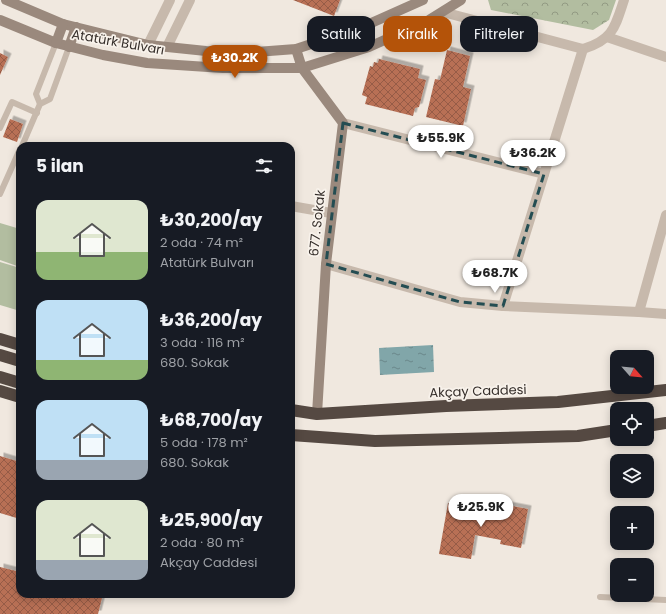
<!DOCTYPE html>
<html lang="tr">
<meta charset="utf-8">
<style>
body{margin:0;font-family:Poppins,sans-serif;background:#242831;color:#f1f3f6;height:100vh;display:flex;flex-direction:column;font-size:15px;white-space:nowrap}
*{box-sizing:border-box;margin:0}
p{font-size:13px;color:#9ea1a6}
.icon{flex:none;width:22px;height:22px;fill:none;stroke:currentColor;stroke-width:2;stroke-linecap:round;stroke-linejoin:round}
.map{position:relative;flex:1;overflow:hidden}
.side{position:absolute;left:16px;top:142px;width:279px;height:456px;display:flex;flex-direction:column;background:#171b24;border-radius:12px;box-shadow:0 2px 10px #0003}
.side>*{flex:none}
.top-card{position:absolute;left:307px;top:16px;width:299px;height:36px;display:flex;gap:8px}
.needle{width:26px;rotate:117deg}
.controls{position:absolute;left:610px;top:350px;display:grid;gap:8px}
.controls a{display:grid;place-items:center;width:44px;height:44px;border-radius:8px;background:#171b24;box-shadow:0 2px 10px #0003;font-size:20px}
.price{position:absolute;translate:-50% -34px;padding:0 9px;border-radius:14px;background:#fff;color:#222;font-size:13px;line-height:26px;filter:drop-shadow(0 1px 2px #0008)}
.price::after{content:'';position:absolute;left:50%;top:24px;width:12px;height:9px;margin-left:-6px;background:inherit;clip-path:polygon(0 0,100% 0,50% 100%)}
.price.on{background:#b45309;color:#fff}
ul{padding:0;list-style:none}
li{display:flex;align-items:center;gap:12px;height:100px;padding:0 20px}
li span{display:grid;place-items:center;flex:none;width:112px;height:80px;border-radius:12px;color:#555}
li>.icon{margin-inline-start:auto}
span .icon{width:48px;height:48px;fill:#fffc;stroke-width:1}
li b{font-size:17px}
h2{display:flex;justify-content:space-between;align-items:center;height:48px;padding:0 20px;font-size:17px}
.pill{padding:0 14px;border-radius:12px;background:#171b24;box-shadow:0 2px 10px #0003;font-size:14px;line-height:36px}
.pill.on{background:#b45309;color:#fff}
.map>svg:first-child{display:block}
.grass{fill:#b2bda0}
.park{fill:url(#park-crowns)}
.water{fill:url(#water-ripples)}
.building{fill:url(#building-cross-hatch);filter:url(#shadow)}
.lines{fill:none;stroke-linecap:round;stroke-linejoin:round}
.lane{stroke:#c7b9ac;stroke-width:6}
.street{stroke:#c7b9ac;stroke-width:10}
.secondary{stroke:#9a897d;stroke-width:10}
.highway{stroke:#554942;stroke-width:12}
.marked{fill:none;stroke:#244d52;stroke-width:3;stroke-dasharray:8 5;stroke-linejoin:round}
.labels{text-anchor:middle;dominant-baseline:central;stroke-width:3.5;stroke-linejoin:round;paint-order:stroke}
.street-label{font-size:13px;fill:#352e2a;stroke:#f8f2eb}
</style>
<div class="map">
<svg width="666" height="614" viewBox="0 0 666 614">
<defs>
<pattern id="park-crowns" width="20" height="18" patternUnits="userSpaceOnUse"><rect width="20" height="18" fill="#b2bda0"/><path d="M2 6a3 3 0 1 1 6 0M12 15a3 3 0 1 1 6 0" fill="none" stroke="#929a83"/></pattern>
<pattern id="water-ripples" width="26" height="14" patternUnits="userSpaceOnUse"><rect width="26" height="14" fill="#81a6a9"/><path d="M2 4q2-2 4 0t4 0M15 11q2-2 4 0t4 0" fill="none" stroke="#6a888a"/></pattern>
<pattern id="building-cross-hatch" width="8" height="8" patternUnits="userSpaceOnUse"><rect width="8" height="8" fill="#b87055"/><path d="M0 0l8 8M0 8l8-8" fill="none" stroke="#965c47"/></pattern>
<filter id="shadow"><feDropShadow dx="3.5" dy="-3.5" stdDeviation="0" flood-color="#0004"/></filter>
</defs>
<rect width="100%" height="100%" fill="#f0e8df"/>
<!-- grass -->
<g class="grass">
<polygon points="0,223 20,229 20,267 0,260"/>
<polygon points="0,262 20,268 20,311 0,305"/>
</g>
<!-- park -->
<polygon class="park" points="488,0 616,0 609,20 593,30 491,10"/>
<!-- water -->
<polygon class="water" points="433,345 434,372 380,375 379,348"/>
<!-- building -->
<g class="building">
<polygon points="293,0 340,0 334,16"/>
<polygon points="447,50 470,56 463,87 471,89 463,126 426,117 435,79 440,80"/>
<polygon points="0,53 8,57 0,75"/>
<polygon points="379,59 420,69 418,78 426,80 419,107 415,108 413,116 365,104 367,97 362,95 370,66 373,67 374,62 378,63"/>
<polygon points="10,119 23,124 17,142 3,137"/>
<polygon points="0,456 20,462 20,519 0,513"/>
<polygon points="448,503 505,513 507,505 528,509 521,548 500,544 501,540 475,535 471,559 439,554"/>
<polygon points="0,567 20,572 20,594 103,594 98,614 0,614"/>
</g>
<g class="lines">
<!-- lane -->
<g class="lane">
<polyline points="40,104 36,94 56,43"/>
<polyline points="0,128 12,102 37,113"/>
<polyline points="22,146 40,104 50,99 69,47"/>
<polyline points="0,194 20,149"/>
<polyline points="600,597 666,600"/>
</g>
<!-- street -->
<g class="street">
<path d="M443 12 583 49C613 40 615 27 624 0"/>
<polyline points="607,37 666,57"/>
<polyline points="148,45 170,0"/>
<polyline points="167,47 190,0"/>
<polyline points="343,123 544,174"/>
<polyline points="291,206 331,213"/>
<polyline points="326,264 460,302 503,306 639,312 666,314"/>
<polyline points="503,306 583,49"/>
<polyline points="639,312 666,215"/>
</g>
<!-- secondary -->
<g class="secondary">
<polyline points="6,0 63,24 148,45 206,51 256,52 296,49 360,28 423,0"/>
<polyline points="0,20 56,43 103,55 147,63 223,68 302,68 369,47 429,20 461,0"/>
<polyline points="56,43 63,24"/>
<polyline points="69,47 76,27"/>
<polyline points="296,49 302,68 343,123 326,264 317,414"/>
</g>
<!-- highway -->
<g class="highway">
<polyline points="0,339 20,345"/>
<polyline points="0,355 20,361"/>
<polyline points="0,377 20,383"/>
<polyline points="0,391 20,397"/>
<polyline points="291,410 317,414 446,406 558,402 666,390"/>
<polyline points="647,426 666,423"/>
<polyline points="291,435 375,441 578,436 617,430"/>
</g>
</g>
<!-- marked area -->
<path class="marked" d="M343 123 544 174 503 306 460 302 326 264Z"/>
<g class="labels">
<!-- street labels -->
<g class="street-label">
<text transform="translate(118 42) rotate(10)">Atatürk Bulvarı</text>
<text transform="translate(317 223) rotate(-84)">677. Sokak</text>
<text transform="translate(478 391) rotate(-2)">Akçay Caddesi</text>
</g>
</g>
</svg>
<div class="controls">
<a><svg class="needle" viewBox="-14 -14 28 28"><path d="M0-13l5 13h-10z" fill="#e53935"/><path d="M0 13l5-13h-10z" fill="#9ea1a6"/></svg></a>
<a><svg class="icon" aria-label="locate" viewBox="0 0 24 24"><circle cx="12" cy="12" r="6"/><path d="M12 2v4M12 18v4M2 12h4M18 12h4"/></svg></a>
<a><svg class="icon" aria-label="layers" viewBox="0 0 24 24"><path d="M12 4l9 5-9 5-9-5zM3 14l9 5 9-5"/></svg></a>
<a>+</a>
<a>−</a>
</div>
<b class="price on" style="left:235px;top:79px">₺30.2K</b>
<b class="price" style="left:441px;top:159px">₺55.9K</b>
<b class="price" style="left:533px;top:174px">₺36.2K</b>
<b class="price" style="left:495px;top:294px">₺68.7K</b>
<b class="price" style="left:481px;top:528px">₺25.9K</b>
<div class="top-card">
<a class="pill">Satılık</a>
<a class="pill on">Kiralık</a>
<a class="pill">Filtreler</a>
</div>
<section class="side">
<h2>5 ilan<svg class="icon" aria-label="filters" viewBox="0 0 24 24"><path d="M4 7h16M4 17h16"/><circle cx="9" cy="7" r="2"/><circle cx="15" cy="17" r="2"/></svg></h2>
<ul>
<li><span style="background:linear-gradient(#dfe7d0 65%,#8fb573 0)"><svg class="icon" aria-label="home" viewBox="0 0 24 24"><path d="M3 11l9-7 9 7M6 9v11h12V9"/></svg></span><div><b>₺30,200/ay</b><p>2 oda · 74 m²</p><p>Atatürk Bulvarı</p></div></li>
<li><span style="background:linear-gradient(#bfe0f5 75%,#8fb573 0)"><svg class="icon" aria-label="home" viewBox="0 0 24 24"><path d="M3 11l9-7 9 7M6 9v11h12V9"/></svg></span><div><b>₺36,200/ay</b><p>3 oda · 116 m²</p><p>680. Sokak</p></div></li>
<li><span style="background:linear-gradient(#bfe0f5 75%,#9aa5b1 0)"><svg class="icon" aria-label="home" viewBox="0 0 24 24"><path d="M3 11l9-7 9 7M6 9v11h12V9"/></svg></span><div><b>₺68,700/ay</b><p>5 oda · 178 m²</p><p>680. Sokak</p></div></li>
<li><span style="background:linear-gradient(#dfe7d0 75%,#9aa5b1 0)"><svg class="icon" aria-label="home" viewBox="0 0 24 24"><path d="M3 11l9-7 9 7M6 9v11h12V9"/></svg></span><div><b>₺25,900/ay</b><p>2 oda · 80 m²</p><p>Akçay Caddesi</p></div></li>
</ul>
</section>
</div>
